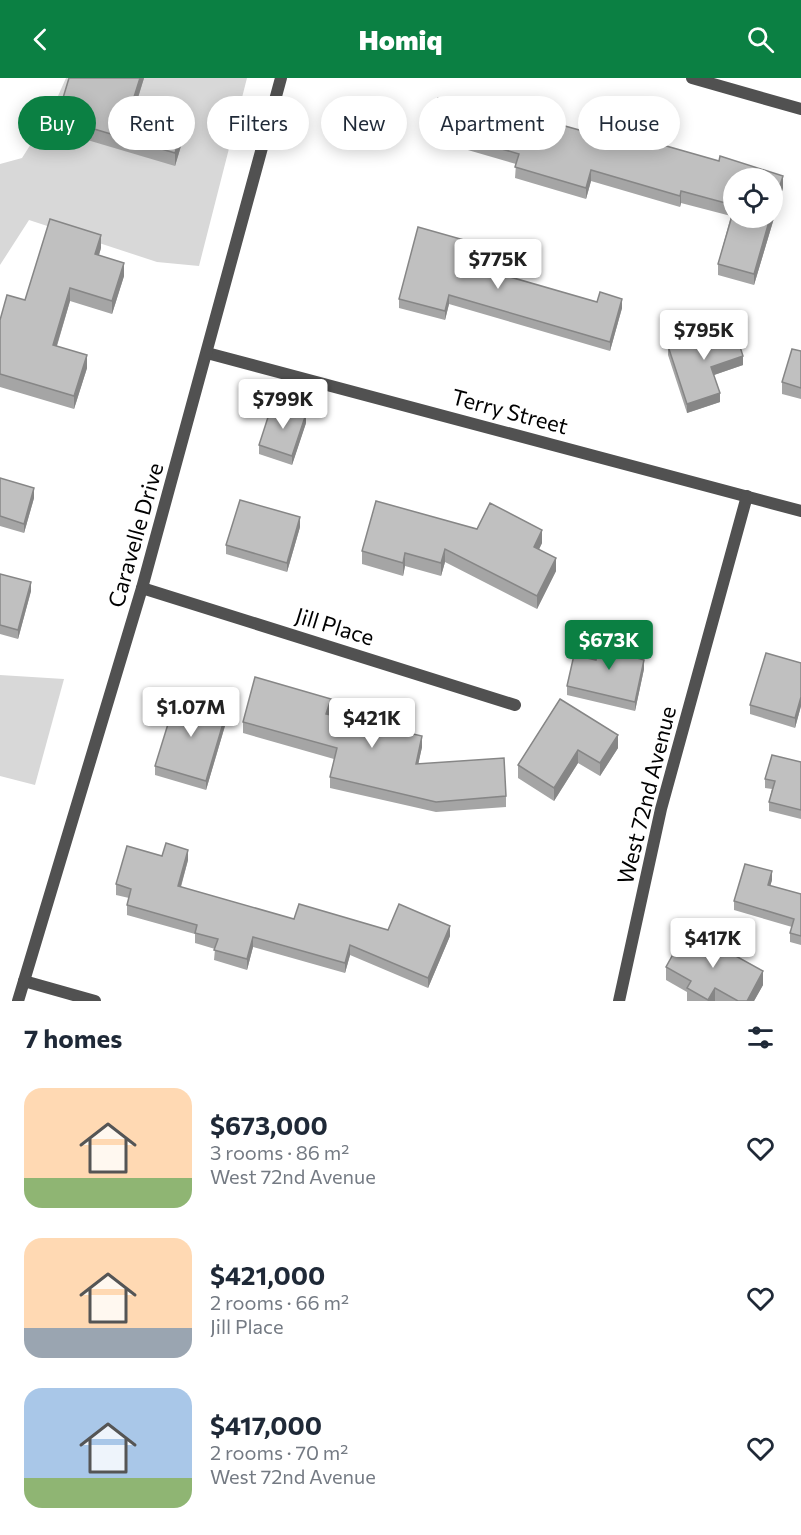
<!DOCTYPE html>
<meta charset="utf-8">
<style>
body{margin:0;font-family:Commissioner,sans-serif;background:#f2f2f3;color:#1f2937;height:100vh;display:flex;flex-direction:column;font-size:22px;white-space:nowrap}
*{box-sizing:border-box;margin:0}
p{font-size:20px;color:#747a83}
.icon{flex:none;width:33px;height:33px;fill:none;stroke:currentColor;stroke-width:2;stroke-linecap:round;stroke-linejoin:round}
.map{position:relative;height:923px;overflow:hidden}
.panel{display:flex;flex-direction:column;background:#fff;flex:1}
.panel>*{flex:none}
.top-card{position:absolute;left:18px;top:18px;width:765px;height:54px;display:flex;gap:12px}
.buttons{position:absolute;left:723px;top:90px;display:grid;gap:12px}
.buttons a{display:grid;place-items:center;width:60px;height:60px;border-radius:50%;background:#fff;box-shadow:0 3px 15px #0003;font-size:30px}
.price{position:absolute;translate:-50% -51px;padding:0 14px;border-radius:6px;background:#fff;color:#222;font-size:20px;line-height:39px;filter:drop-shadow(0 2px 3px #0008)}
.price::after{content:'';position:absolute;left:50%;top:36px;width:18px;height:14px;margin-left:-9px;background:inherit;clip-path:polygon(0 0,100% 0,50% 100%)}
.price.current{background:#0b8043;color:#fff}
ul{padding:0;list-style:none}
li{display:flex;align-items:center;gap:18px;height:150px;padding:0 24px}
li span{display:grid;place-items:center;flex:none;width:168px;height:120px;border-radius:18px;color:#555}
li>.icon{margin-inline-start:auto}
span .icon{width:72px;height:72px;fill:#fffc;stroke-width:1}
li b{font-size:26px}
h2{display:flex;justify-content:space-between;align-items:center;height:72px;padding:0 24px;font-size:26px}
.tag{padding:0 21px;border-radius:27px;background:#fff;box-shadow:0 3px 15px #0003;font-size:21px;line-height:54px}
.tag.current{background:#0b8043;color:#fff}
header{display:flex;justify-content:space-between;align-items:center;height:78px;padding:0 24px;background:#0b8043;color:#fff;font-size:27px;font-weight:800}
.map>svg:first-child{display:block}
.green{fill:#d8d8d8}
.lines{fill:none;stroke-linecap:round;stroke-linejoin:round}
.minor{stroke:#515151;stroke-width:12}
.wall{fill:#a5a5a5}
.shaded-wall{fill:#868686}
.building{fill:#c0c0c0;stroke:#868686;stroke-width:1.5}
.labels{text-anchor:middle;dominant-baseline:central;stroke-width:4.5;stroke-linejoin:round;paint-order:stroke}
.street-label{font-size:22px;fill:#000;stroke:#fff}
</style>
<header><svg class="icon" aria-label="back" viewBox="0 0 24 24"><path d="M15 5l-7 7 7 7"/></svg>Homiq<svg class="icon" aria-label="search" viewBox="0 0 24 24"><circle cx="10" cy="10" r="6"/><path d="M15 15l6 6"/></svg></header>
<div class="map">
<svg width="801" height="923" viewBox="0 0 801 923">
<rect width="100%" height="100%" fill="#fff"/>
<!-- green -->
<g class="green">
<polygon points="66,0 247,0 199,188 157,184 29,142 0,187 0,86 22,80 50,36"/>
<polygon points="0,597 64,601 35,707 0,698"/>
</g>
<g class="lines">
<!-- minor -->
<g class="minor">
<polyline points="692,0 801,31"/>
<polyline points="207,275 801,433"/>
<polyline points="142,510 515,627"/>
<polyline points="24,903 95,923"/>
<polyline points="18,923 142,510 281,0"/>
<polyline points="619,923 661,731 747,418"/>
</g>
</g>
<!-- wall -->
<g class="wall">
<polygon points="69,0 144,0 138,20 187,48 175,88 57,53 57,40"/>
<polygon points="527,46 783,110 754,207 718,197 718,186 731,138 681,125 680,129 591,103 586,121 515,100 516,86 430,61 430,50"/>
<polygon points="101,170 99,177 124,198 112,236 70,223 57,268 87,290 74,331 0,309 0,242 25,222"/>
<polygon points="464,171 460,185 597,224 622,230 610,273 449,226 445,242 399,230 399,221"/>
<polygon points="668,268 743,287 714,297 720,324 687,335 668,277"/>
<polygon points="801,273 801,321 782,316 782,304"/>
<polygon points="306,345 292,387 259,376 259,367"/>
<polygon points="0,400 34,420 24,455 0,448"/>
<polygon points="300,449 287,494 226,476 226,467"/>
<polygon points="477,451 542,465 539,471 556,493 537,531 445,484 441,498 405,488 403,498 362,486 362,473"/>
<polygon points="0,496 31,513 18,561 0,556"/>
<polygon points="640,577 639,581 644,591 635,633 567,617 567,608 596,582"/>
<polygon points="801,585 801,628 795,650 750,636 750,627"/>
<polygon points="560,621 618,670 600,698 578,685 554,723 518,700 518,687"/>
<polygon points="331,631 329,637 422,669 418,686 506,718 506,729 436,734 330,710 330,699 334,681 243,655 243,644"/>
<polygon points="227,641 206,712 155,697 155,688"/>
<polygon points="801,684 801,741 769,733 769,724 772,711 765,710 765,701"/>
<polygon points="162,778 188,782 181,809 294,841 450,858 428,910 350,877 345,895 253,869 247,892 214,882 215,871 195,865 195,856 127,837 127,827 129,820 116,817 116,806"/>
<polygon points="772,802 770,808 801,816 801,867 790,864 790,855 792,849 734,832 734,823"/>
<polygon points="666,889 763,907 754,923 687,923 687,914 666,902"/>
</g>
<!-- shaded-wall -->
<g class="shaded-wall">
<polygon points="140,0 144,0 134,32 134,19"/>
<polygon points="187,34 187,48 175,88 175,75"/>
<polygon points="591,92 591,103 586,121 586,110"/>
<polygon points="783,98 783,110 754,207 754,196 770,140 772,140 772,132"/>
<polygon points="681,113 681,125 680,129 680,118"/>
<polygon points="101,157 101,170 95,189 95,176"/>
<polygon points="464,162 464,171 458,194 458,184"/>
<polygon points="124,185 124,198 112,236 112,223"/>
<polygon points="70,210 70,223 53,280 53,267"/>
<polygon points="449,217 449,226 445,242 445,233"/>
<polygon points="622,221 622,230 610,273 610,264"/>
<polygon points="87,277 87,290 74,331 74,318"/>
<polygon points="743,278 743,287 711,298 711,289"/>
<polygon points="720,315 720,324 687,335 687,326"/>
<polygon points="306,336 306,345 292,387 292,378"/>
<polygon points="34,410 34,420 24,455 24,446"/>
<polygon points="300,439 300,449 287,494 287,485"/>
<polygon points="542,452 542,465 534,482 534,469"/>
<polygon points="445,471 445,484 441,498 441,485"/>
<polygon points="405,475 405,488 403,498 403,485"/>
<polygon points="556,480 556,493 537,531 537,518"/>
<polygon points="31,504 31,513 18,561 18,552"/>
<polygon points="640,568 640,577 637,589 637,580"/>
<polygon points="644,582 644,591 635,633 635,624"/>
<polygon points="801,619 801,628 795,650 795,640"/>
<polygon points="331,621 331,631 326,647 326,636"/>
<polygon points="227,632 227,641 206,712 206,703"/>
<polygon points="618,657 618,670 600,698 600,685"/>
<polygon points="422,658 422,669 416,697 416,686"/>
<polygon points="578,672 578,685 554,723 554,710"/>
<polygon points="188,772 188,782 178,818 178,808"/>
<polygon points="772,793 772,802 768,816 768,807"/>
<polygon points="450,848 450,858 428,910 428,900"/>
<polygon points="253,859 253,869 247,892 247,881"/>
<polygon points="350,867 350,877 345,895 345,885"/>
<polygon points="763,893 763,907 754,923 747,923"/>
<polygon points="715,910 715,923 708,923 708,922"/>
</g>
<!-- building -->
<g class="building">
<polygon points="69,0 140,0 134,19 187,34 175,75 57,40"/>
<polygon points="438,20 527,46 529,38 608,60 610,52 719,83 720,78 783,98 772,132 772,100 734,100 734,131 732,130 733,127 681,113 680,118 591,92 586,110 515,89 519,76 430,50"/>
<polygon points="734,131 734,140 770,140 754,196 718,186"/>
<polygon points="50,141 101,157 95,176 124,185 112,223 70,210 53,267 87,277 74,318 0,296 0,242 7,217 25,222"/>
<polygon points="418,149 464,162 458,184 597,224 600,214 622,221 610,264 449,217 445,233 399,221"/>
<polygon points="733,247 743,278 711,289 720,315 687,326 668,268"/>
<polygon points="792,271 801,273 801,310 782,304"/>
<polygon points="280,327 306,336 292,378 259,367 271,330 278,332"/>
<polygon points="0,400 34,410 24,446 0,438"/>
<polygon points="240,422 300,439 287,485 226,467"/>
<polygon points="376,423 477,451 490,425 542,452 534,469 556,480 537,518 445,471 441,485 405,475 403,485 362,473"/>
<polygon points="0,496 31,504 18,552 0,547"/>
<polygon points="601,559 640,568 637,580 644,582 635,624 567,608 574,577 596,582"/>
<polygon points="766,575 801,585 801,619 795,640 750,627"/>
<polygon points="255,599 331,621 326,636 422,658 416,686 504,680 506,718 436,724 330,699 337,670 243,644"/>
<polygon points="177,617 227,632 206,703 155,688"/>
<polygon points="560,621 618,657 600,685 578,672 554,710 518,687"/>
<polygon points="772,677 801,684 801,732 769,724 775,703 765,701"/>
<polygon points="166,765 188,772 178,808 294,841 299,826 388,852 399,826 450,848 428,900 350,867 345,885 253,859 247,881 214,872 218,861 195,855 197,847 127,827 131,811 116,806 127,768 162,778"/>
<polygon points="745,786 772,793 768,807 801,816 801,858 790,855 794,841 734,823"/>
<polygon points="687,851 763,893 747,923 738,923 715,910 708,922 687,910 691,903 666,889"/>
</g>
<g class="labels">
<!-- street labels -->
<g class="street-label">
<text transform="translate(510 333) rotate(15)">Terry Street</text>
<text transform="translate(135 457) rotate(-74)">Caravelle Drive</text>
<text transform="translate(335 548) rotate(17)">Jill Place</text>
<text transform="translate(646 717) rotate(-76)">West 72nd Avenue</text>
</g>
</g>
</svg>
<div class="buttons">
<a><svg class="icon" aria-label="locate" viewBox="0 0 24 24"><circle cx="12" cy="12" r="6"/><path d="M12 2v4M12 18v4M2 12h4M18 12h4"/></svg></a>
</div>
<b class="price" style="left:498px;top:212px">$775K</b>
<b class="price" style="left:704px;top:283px">$795K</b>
<b class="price" style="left:283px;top:352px">$799K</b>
<b class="price current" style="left:609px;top:593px">$673K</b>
<b class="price" style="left:191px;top:660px">$1.07M</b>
<b class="price" style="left:372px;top:671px">$421K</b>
<b class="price" style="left:713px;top:891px">$417K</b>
<div class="top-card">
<a class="tag current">Buy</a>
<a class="tag">Rent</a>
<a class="tag">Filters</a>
<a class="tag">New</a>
<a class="tag">Apartment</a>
<a class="tag">House</a>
</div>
</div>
<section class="panel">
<h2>7 homes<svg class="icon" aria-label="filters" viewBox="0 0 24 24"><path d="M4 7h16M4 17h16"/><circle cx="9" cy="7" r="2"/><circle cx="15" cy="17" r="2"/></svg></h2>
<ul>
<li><span style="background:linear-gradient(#ffd9b3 75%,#8fb573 0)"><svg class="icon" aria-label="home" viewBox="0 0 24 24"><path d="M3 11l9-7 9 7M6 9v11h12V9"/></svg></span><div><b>$673,000</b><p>3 rooms · 86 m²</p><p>West 72nd Avenue</p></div><svg class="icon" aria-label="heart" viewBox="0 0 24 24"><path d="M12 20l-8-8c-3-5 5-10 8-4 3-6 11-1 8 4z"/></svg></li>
<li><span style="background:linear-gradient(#ffd9b3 75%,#9aa5b1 0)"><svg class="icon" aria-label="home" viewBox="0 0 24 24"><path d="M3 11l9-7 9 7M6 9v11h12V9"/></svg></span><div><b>$421,000</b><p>2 rooms · 66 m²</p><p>Jill Place</p></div><svg class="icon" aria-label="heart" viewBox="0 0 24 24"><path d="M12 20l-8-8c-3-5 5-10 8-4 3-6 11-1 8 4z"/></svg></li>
<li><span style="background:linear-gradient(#a9c7e8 75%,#8fb573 0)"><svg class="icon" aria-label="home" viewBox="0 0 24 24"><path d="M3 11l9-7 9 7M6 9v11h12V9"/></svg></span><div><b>$417,000</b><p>2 rooms · 70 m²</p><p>West 72nd Avenue</p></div><svg class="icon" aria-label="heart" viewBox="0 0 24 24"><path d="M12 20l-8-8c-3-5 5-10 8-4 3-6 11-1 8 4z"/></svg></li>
</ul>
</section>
